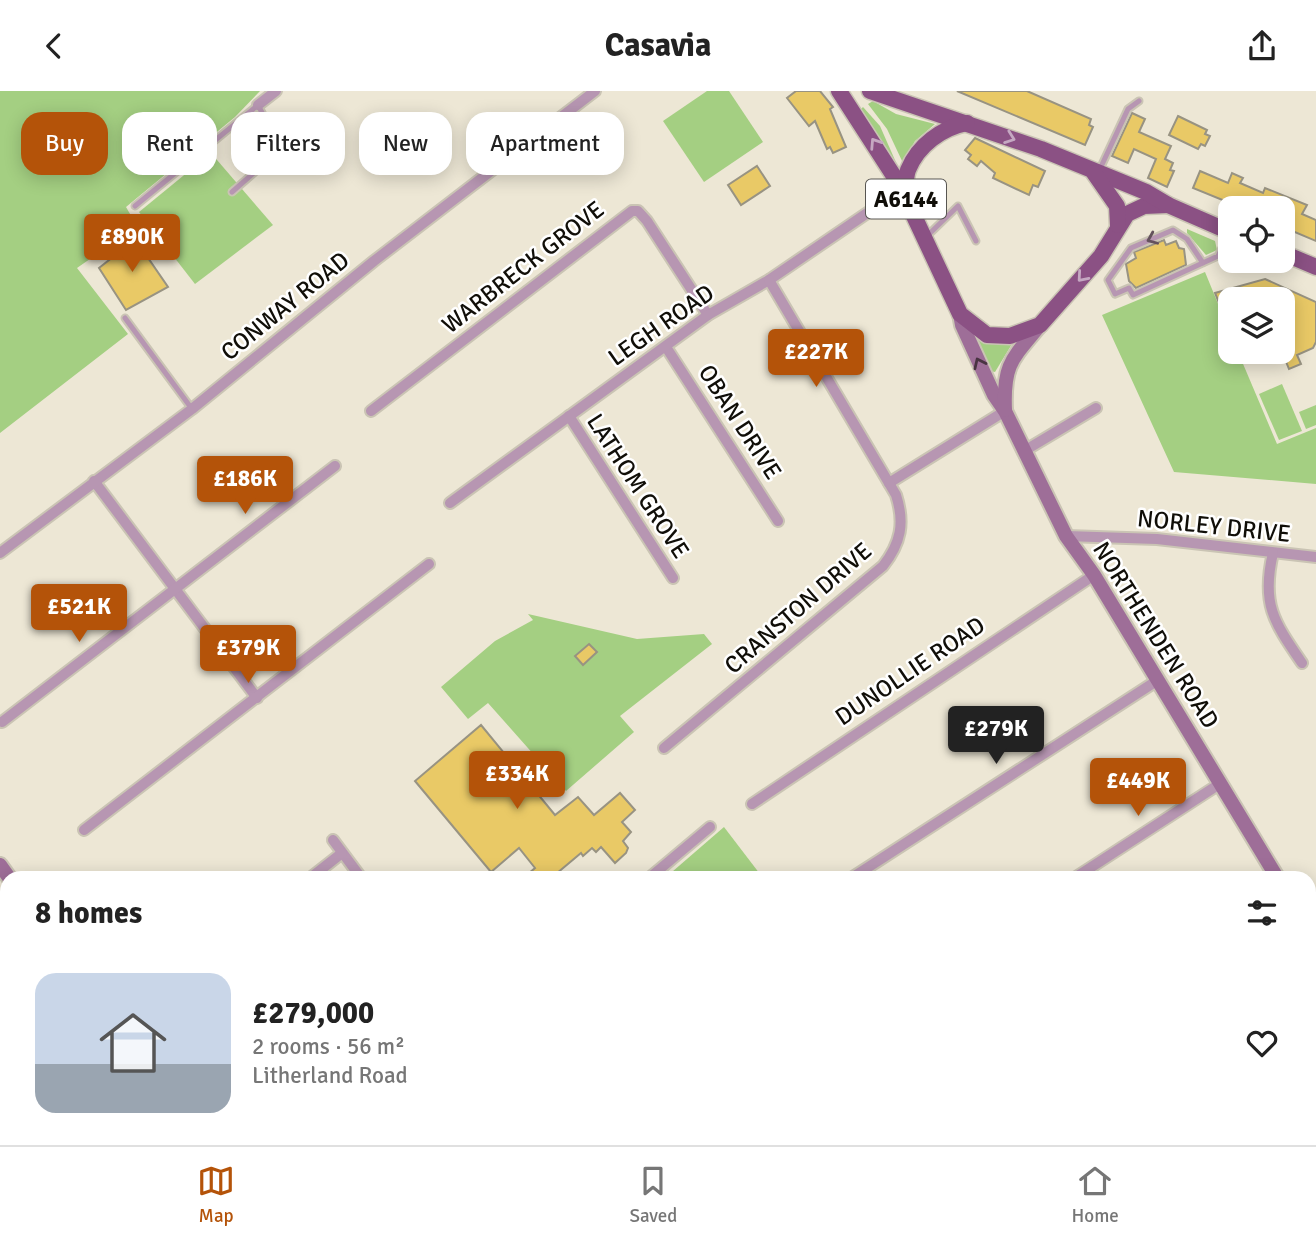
<!DOCTYPE html>
<meta charset="utf-8">
<style>
body{margin:0;font-family:Signika,sans-serif;background:#f6f6f6;color:#222;height:100vh;display:flex;flex-direction:column;font-size:26px;white-space:nowrap}
*{box-sizing:border-box;margin:0}
p{font-size:23px;color:#767676}
.icon{flex:none;width:38px;height:38px;fill:none;stroke:currentColor;stroke-width:2;stroke-linecap:round;stroke-linejoin:round}
.map{position:relative;flex:1;overflow:hidden}
.sheet{position:absolute;left:0px;top:780px;width:1316px;height:275px;display:flex;flex-direction:column;background:#fff;border-radius:21px 21px 0 0;box-shadow:0 4px 18px #0003}
.sheet>*{flex:none}
.banner{position:absolute;left:21px;top:21px;width:700px;height:63px;display:flex;gap:14px}
.fabs{position:absolute;left:1218px;top:105px;display:grid;gap:14px}
.fabs a{display:grid;place-items:center;width:77px;height:77px;border-radius:14px;background:#fff;box-shadow:0 4px 18px #0003;font-size:35px}
.price{position:absolute;translate:-50% -60px;padding:0 16px;border-radius:7px;background:#b45309;color:#fff;font-size:23px;line-height:46px;filter:drop-shadow(0 2px 4px #0008)}
.price::after{content:'';position:absolute;left:50%;top:42px;width:21px;height:16px;margin-left:-10px;background:inherit;clip-path:polygon(0 0,100% 0,50% 100%)}
.price.active{background:#222;color:#fff}
ul{padding:0;list-style:none}
li{display:flex;align-items:center;gap:21px;height:175px;padding:0 35px}
li span{display:grid;place-items:center;flex:none;width:196px;height:140px;border-radius:21px;color:#555}
li>.icon{margin-inline-start:auto}
span .icon{width:84px;height:84px;fill:#fffc;stroke-width:1}
li b{font-size:30px}
h2{display:flex;justify-content:space-between;align-items:center;height:84px;padding:0 35px;font-size:30px}
.chip{padding:0 24px;border-radius:21px;background:#fff;box-shadow:0 4px 18px #0003;font-size:24px;line-height:63px}
.chip.active{background:#b45309;color:#fff}
header{display:flex;justify-content:space-between;align-items:center;height:91px;padding:0 35px;background:#fff;font-size:32px;font-weight:700}
.tabs{display:flex;justify-content:space-around;align-items:center;height:98px;border-top:2px solid #e0e0e0;background:#fff;font-size:19px;color:#767676}
.tabs a{display:grid;justify-items:center;gap:4px}
.tabs .active{color:#b45309}
.map>svg:first-child{display:block}
.green{fill:#a4cf82}
.building{fill:#e9c966;stroke:#989382;stroke-width:2}
.lines{fill:none;stroke-linecap:round;stroke-linejoin:round}
.lane-casing{stroke:#cac4b4;stroke-width:9}
.street-casing{stroke:#cac4b4;stroke-width:14}
.secondary-casing{stroke:#cac4b4;stroke-width:18}
.primary-casing{stroke:#cac4b4;stroke-width:19}
.lane{stroke:#b796b2;stroke-width:5}
.street{stroke:#b796b2;stroke-width:10}
.secondary{stroke:#9e6e98;stroke-width:14}
.primary{stroke:#8b5184;stroke-width:16}
.oneway{stroke:#c5a8c2}
.oneway2{stroke:#64525d}
.oneway3{stroke:#493442}
.labels{text-anchor:middle;dominant-baseline:central;stroke-width:5;stroke-linejoin:round;paint-order:stroke}
.shield{fill:#fff;stroke:#585652;stroke-width:2}
.shield-label{font-size:23px;font-weight:bold;fill:#100e08}
.street-label{font-size:24px;fill:#100e08;stroke:#fff}
</style>
<header><svg class="icon" aria-label="back" viewBox="0 0 24 24"><path d="M15 5l-7 7 7 7"/></svg>Casavia<svg class="icon" aria-label="share" viewBox="0 0 24 24"><path d="M12 15V3M7 8l5-5 5 5M5 13v7h14v-7"/></svg></header>
<div class="map">
<svg width="1316" height="1054" viewBox="0 0 1316 1054">
<rect width="100%" height="100%" fill="#ede7d5"/>
<!-- green -->
<g class="green">
<polygon points="0,0 260,0 235,26 126,116 137,135 77,177 128,243 0,342"/>
<polygon points="707,0 729,0 763,51 704,91 663,30"/>
<polygon points="873,10 896,23 935,33 915,50 903,72 887,38 868,13"/>
<polygon points="863,16 880,35 898,76 861,18"/>
<polygon points="211,62 273,134 195,193 139,121"/>
<polygon points="1187,138 1215,150 1217,159 1206,164 1187,142"/>
<polygon points="1205,181 1230,242 1230,261 1238,261 1277,353 1316,337 1316,393 1174,381 1102,224"/>
<polygon points="976,248 1012,253 995,281 990,280"/>
<polygon points="1282,293 1302,340 1279,349 1259,303"/>
<polygon points="1316,314 1316,334 1306,338 1299,321"/>
<polygon points="528,523 637,548 704,543 712,553 620,625 634,641 566,700 488,612 468,628 441,596 495,550 533,529"/>
<polygon points="724,736 763,787 665,787"/>
</g>
<!-- building -->
<g class="building">
<polygon points="796,0 820,0 833,16 830,18 846,56 833,62 830,56 827,58 815,30 809,35 787,7"/>
<polygon points="957,0 1027,0 1091,28 1089,34 1093,36 1085,54"/>
<polygon points="1132,22 1145,28 1139,41 1171,55 1165,68 1173,72 1170,79 1174,80 1167,96 1148,87 1156,68 1134,58 1128,72 1112,65"/>
<polygon points="1178,25 1207,39 1205,43 1210,45 1205,55 1201,53 1198,58 1169,44"/>
<polygon points="975,47 1045,80 1038,96 1033,94 1029,104 993,87 995,82 981,70 977,75 968,68 971,64 965,59"/>
<polygon points="757,75 770,95 741,114 728,94"/>
<polygon points="1200,80 1228,92 1232,82 1243,87 1240,92 1263,102 1265,97 1307,114 1302,123 1316,129 1316,150 1283,136 1283,117 1242,117 1193,97"/>
<polygon points="133,145 168,196 126,219 99,177 118,162 114,155"/>
<polygon points="1164,149 1166,154 1176,150 1179,157 1184,158 1186,174 1136,197 1129,190 1126,173 1136,167 1134,161"/>
<polygon points="1265,188 1316,211 1316,251 1313,257 1297,264 1301,273 1289,278 1283,263 1283,208 1230,208 1230,239 1215,202"/>
<polygon points="589,553 597,561 583,574 575,565"/>
<polygon points="481,634 555,724 578,706 594,724 620,702 635,719 622,731 631,741 623,750 628,757 626,762 615,772 601,756 596,761 592,757 583,765 581,762 550,788 522,788 535,777 519,757 491,781 415,690"/>
</g>
<g class="lines">
<!-- lane casing -->
<g class="lane-casing">
<g id="lane">
<polyline points="1099,80 1128,18 1139,10"/>
<polyline points="135,115 258,14 281,58 232,101"/>
<polyline points="926,146 958,115 976,150"/>
<polyline points="1203,172 1187,148 1173,139 1131,157 1108,189 1115,203 1129,197 1133,204 1218,165 1229,143"/>
<polyline points="125,227 192,318"/>
<polyline points="1190,1048 1194,1054"/>
<polyline points="810,1054 818,1048"/>
<polyline points="1144,1054 1153,1048"/>
<polyline points="1237,1054 1241,1048"/>
</g>
</g>
<!-- street casing -->
<g class="street-casing">
<g id="street">
<polyline points="258,14 276,0"/>
<polyline points="666,256 778,430"/>
<polyline points="371,320 632,120 638,120 647,130 708,224"/>
<polyline points="569,325 673,487"/>
<polyline points="1024,360 1096,317"/>
<polyline points="94,390 257,607"/>
<polyline points="889,392 1005,320"/>
<polyline points="450,412 708,224 769,189 901,99"/>
<polyline points="1066,445 1157,448 1316,466"/>
<polyline points="0,462 192,318 374,170 595,0"/>
<path d="M1273 462C1261 513 1274 531 1302 572"/>
<polyline points="2,631 335,375"/>
<path d="M664 657 883 475C901 452 905 432 896 404L769 189"/>
<polyline points="752,713 1094,484"/>
<polyline points="84,739 429,473"/>
<polyline points="333,749 362,788"/>
<polyline points="309,788 342,762"/>
<polyline points="648,788 710,736"/>
<polyline points="850,788 1158,589"/>
<polyline points="1073,788 1221,692"/>
<polyline points="1309,809 1316,807"/>
<polyline points="0,896 7,890"/>
<polyline points="68,1048 69,1054"/>
<polyline points="566,1048 572,1054"/>
<polyline points="330,1054 338,1048"/>
<polyline points="549,1054 556,1048"/>
<polyline points="1006,1054 1015,1048"/>
</g>
</g>
<!-- secondary casing -->
<g class="secondary-casing">
<g id="secondary">
<polyline points="960,223 962,234 994,304 1005,320 1066,445 1094,484 1278,788"/>
<path d="M1005 319C1003 273 1012 268 1040 234"/>
<polyline points="0,774 10,788"/>
<polyline points="1309,840 1316,856"/>
<polyline points="204,1048 209,1054"/>
</g>
</g>
<!-- primary casing -->
<g class="primary-casing">
<g id="primary">
<polyline points="839,0 899,93 960,223 987,244 1010,245 1040,234 1101,165 1127,123 1144,115 1168,114"/>
<polyline points="870,0 1041,58 1146,101 1168,114 1230,141"/>
<polyline points="1094,82 1117,115 1118,134"/>
<path d="M905 107C906 98 905 87 908 79 918 54 942 37 967 32"/>
<polyline points="1283,162 1316,176"/>
</g>
</g>
<!-- lane -->
<use href="#lane" class="lane"/>
<!-- street -->
<use href="#street" class="street"/>
<!-- secondary -->
<use href="#secondary" class="secondary"/>
<!-- primary -->
<use href="#primary" class="primary"/>
</g>
<!-- one-way arrows -->
<defs><path id="oneway-chevron" d="M-2-3.5L2.5 0L-2 3.5" fill="none" stroke-width="1.6" stroke-linecap="round" stroke-linejoin="round" transform="scale(1.75)"/></defs>
<g class="oneway">
<use href="#oneway-chevron" transform="translate(1010 47) rotate(20)"/>
<use href="#oneway-chevron" transform="translate(875 52) rotate(-123)"/>
<use href="#oneway-chevron" transform="translate(1082 186) rotate(131)"/>
</g>
<use class="oneway2" href="#oneway-chevron" transform="translate(1152 148) rotate(157)"/>
<use class="oneway3" href="#oneway-chevron" transform="translate(979 272) rotate(-115)"/>
<g class="labels">
<!-- shield labels -->
<rect class="shield" x="866" y="88.5" width="80" height="39" rx="5"/>
<g class="shield-label">
<text x="906" y="108">A6144</text>
</g>
<!-- street labels -->
<g class="street-label">
<text transform="translate(523 176) rotate(-38)">WARBRECK GROVE</text>
<text transform="translate(285 215) rotate(-39)">CONWAY ROAD</text>
<text transform="translate(661 234) rotate(-35)">LEGH ROAD</text>
<text transform="translate(740 331) rotate(57)">OBAN DRIVE</text>
<text transform="translate(638 395) rotate(57)">LATHOM GROVE</text>
<text transform="translate(1214 435) rotate(6)">NORLEY DRIVE</text>
<text transform="translate(798 517) rotate(-41)">CRANSTON DRIVE</text>
<text transform="translate(1156 544) rotate(58)">NORTHENDEN ROAD</text>
<text transform="translate(910 580) rotate(-34)">DUNOLLIE ROAD</text>
</g>
</g>
</svg>
<div class="fabs">
<a><svg class="icon" aria-label="locate" viewBox="0 0 24 24"><circle cx="12" cy="12" r="6"/><path d="M12 2v4M12 18v4M2 12h4M18 12h4"/></svg></a>
<a><svg class="icon" aria-label="layers" viewBox="0 0 24 24"><path d="M12 4l9 5-9 5-9-5zM3 14l9 5 9-5"/></svg></a>
</div>
<b class="price" style="left:132px;top:183px">£890K</b>
<b class="price" style="left:816px;top:298px">£227K</b>
<b class="price" style="left:245px;top:425px">£186K</b>
<b class="price" style="left:79px;top:553px">£521K</b>
<b class="price" style="left:248px;top:594px">£379K</b>
<b class="price active" style="left:996px;top:675px">£279K</b>
<b class="price" style="left:517px;top:720px">£334K</b>
<b class="price" style="left:1138px;top:727px">£449K</b>
<div class="banner">
<a class="chip active">Buy</a>
<a class="chip">Rent</a>
<a class="chip">Filters</a>
<a class="chip">New</a>
<a class="chip">Apartment</a>
</div>
<section class="sheet">
<h2>8 homes<svg class="icon" aria-label="filters" viewBox="0 0 24 24"><path d="M4 7h16M4 17h16"/><circle cx="9" cy="7" r="2"/><circle cx="15" cy="17" r="2"/></svg></h2>
<ul>
<li><span style="background:linear-gradient(#c9d6e8 65%,#9aa5b1 0)"><svg class="icon" aria-label="home" viewBox="0 0 24 24"><path d="M3 11l9-7 9 7M6 9v11h12V9"/></svg></span><div><b>£279,000</b><p>2 rooms · 56 m²</p><p>Litherland Road</p></div><svg class="icon" aria-label="heart" viewBox="0 0 24 24"><path d="M12 20l-8-8c-3-5 5-10 8-4 3-6 11-1 8 4z"/></svg></li>
</ul>
</section>
</div>
<nav class="tabs">
<a class="active"><svg class="icon" aria-label="map" viewBox="0 0 24 24"><path d="M3 6l6-2 6 2 6-2v14l-6 2-6-2-6 2zM9 4v14M15 6v14"/></svg>Map</a>
<a><svg class="icon" aria-label="saved" viewBox="0 0 24 24"><path d="M7 4h10v16l-5-4-5 4z"/></svg>Saved</a>
<a><svg class="icon" aria-label="home" viewBox="0 0 24 24"><path d="M3 11l9-7 9 7M6 9v11h12V9"/></svg>Home</a>
</nav>
